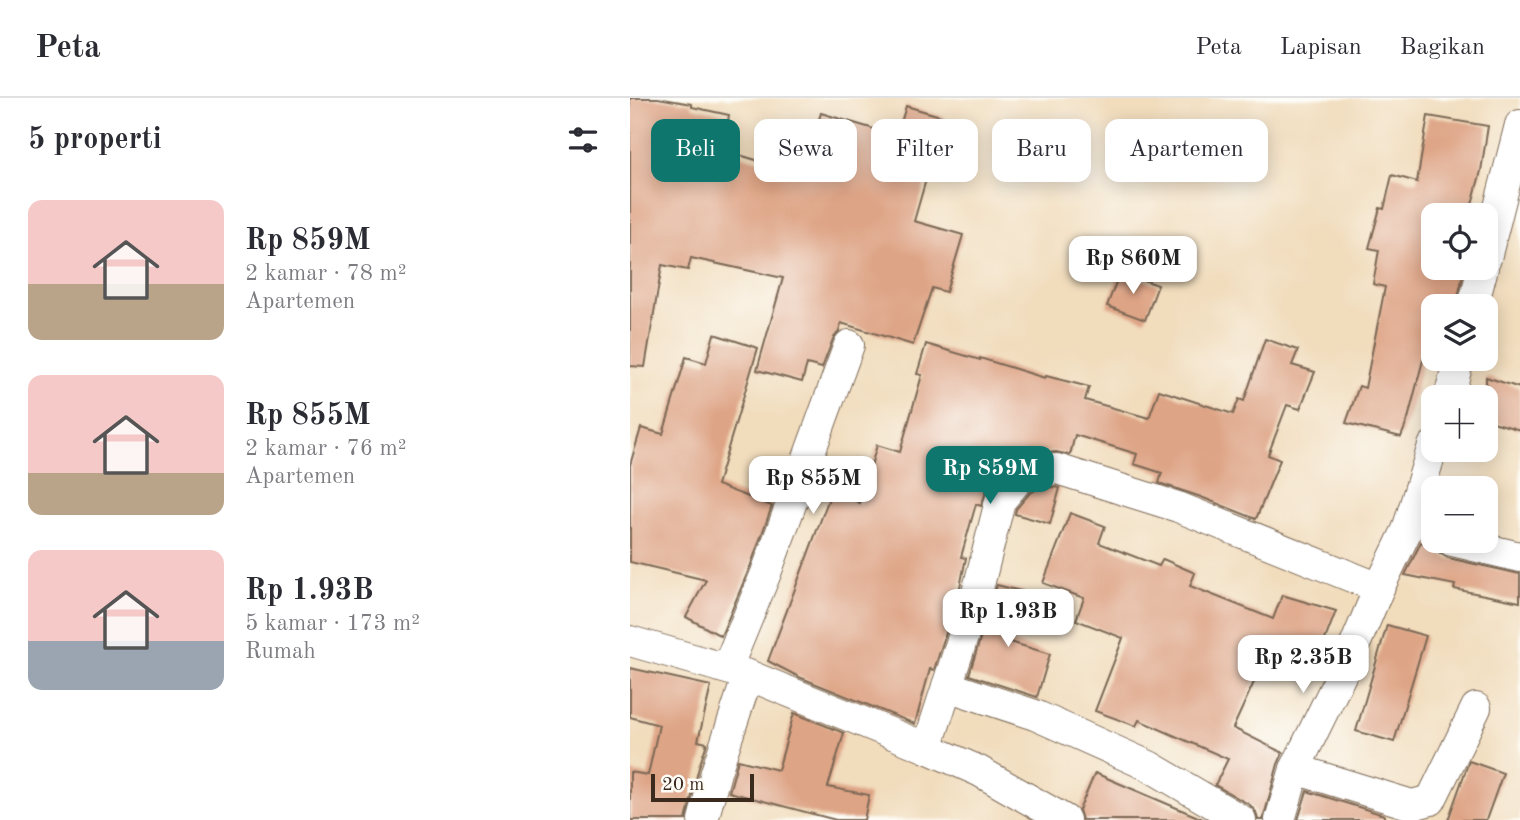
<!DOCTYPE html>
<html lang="id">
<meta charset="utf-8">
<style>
body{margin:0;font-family:"Old Standard TT",serif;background:#f2f2f3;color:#2b2b33;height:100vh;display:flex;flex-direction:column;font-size:26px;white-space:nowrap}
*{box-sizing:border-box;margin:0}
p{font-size:23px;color:#7c7c81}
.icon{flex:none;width:38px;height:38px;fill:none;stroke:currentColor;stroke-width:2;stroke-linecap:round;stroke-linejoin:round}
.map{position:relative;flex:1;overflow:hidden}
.details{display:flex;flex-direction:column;background:#fff;width:630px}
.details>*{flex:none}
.banner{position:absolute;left:21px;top:21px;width:665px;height:63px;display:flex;gap:14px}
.fabs{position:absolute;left:791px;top:105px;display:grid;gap:14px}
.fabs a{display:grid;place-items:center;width:77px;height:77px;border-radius:14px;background:#fff;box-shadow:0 4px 18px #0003;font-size:35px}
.scale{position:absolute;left:21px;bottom:18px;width:103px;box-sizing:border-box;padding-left:7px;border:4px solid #3b2a1e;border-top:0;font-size:19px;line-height:24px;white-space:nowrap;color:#3b2a1e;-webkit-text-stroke:5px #fdfcf7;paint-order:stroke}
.price{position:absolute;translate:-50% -60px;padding:0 16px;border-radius:14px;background:#fff;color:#222;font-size:23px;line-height:46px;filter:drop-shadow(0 2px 4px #0008)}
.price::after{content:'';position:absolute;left:50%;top:42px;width:21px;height:16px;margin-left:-10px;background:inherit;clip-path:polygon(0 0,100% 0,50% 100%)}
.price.on{background:#0f766e;color:#fff}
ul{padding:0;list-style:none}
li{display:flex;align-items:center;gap:21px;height:175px;padding:0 28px}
li span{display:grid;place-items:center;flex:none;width:196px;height:140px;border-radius:14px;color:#555}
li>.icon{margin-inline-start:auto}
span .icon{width:84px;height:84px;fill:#fffc;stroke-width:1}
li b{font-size:30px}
h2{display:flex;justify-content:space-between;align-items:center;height:84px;padding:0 28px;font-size:30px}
.pill{padding:0 24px;border-radius:14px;background:#fff;box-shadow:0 4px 18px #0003;font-size:24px;line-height:63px}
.pill.on{background:#0f766e;color:#fff}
header{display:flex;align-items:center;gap:42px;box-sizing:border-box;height:98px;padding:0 35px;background:#fff;border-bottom:2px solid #e1e1e2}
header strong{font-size:33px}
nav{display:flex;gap:38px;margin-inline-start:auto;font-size:24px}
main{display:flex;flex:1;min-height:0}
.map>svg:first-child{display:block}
.building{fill:#dea486}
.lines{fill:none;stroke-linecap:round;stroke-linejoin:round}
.street-casing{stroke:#7b6855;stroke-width:32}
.street{stroke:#fff;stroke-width:30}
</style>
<header>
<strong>Peta</strong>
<nav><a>Peta</a><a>Lapisan</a><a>Bagikan</a></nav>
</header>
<main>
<section class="details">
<h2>5 properti<svg class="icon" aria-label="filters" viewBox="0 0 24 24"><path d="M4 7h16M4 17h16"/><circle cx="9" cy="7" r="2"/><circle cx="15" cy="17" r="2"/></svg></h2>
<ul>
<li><span style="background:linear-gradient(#f6c9c9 60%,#b9a48a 0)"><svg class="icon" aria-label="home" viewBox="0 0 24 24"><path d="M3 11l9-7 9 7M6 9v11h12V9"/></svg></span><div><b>Rp 859M</b><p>2 kamar · 78 m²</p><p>Apartemen</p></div></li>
<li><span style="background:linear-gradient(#f6c9c9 70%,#b9a48a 0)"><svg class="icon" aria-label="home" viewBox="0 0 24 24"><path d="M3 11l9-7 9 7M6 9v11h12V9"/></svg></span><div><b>Rp 855M</b><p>2 kamar · 76 m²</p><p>Apartemen</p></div></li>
<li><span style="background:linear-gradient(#f6c9c9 65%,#9aa5b1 0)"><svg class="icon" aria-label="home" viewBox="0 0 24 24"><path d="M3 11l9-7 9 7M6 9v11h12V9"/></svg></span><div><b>Rp 1.93B</b><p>5 kamar · 173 m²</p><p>Rumah</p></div></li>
</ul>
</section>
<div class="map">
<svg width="890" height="722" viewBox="0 0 890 722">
<rect width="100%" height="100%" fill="#fdfcf7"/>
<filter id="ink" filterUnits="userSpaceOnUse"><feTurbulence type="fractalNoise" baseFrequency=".0143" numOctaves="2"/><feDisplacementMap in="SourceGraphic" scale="14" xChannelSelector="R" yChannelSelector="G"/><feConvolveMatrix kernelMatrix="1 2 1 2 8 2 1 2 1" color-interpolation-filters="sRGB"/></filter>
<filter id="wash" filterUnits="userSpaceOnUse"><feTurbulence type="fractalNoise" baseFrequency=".00686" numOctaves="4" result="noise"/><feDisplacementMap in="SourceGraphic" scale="28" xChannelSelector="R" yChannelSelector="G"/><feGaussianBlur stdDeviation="1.57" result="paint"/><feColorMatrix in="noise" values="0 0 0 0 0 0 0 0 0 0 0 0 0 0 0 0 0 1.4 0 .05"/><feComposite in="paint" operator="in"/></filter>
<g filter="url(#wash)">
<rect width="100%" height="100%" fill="#f1dcbc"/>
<g id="blocks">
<!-- building -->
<g class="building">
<polygon points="0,0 28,0 62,6 62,9 99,17 93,52 172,76 191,15 267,38 276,8 314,19 284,123 333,137 316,194 302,190 283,247 211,225 209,233 203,241 192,270 177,266 172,284 127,272 153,180 61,160 58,172 32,167 15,269 0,268"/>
<polygon points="798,18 858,28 851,73 839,117 803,117 803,170 824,170 823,175 833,177 826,208 803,208 803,244 800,259 794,258 778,321 771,339 716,325 729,288 735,290 755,189 743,186 749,152 739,150 750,110 754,111 762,77 787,84"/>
<polygon points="490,174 528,187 515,222 477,208"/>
<polygon points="84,236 128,250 87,387 142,408 120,469 91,538 56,519 76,482 0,464 0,367 11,330 33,336 56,259 76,265"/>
<polygon points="635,241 668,252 662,267 685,274 670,311 657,307 638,357 650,362 626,421 571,399 529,385 532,375 504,366 507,356 445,337 440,357 426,354 402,356 394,358 379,367 357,392 351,408 346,406 331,459 336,460 329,494 304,572 300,571 285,626 169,579 138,563 202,392 230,405 247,347 270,354 292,277 287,276 296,246 350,262 350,260 415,280 416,278 459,289 455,302 519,320 529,292 603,316 609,301 614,303"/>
<polygon points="856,279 890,290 890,332 856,322"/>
<polygon points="425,389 430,390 420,426 385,416 386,411 399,396 409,390"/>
<polygon points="440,415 475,428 469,445 529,468 533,461 565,475 560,488 643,521 652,497 706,513 686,565 641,547 603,630 653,655 648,666 633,722 628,722 626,714 620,707 585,687 598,661 509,622 506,628 465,613 493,540 446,522 454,500 413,485"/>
<polygon points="791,444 805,447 810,455 818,460 890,476 890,504 824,491 825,487 775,477"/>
<polygon points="367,487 394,494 380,544 420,556 407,599 339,577"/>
<polygon points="757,527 796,538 764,644 726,633"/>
<polygon points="0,570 81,588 68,643 77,645 69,669 56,722 0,722 0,674 18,677 29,627 0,619"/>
<polygon points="164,615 214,635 198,689 239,697 234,722 206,722 99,694 108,662 148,672"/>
<polygon points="839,663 873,675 856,722 818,722"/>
<polygon points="465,675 575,722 452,722 449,712"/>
<polygon points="677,693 754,717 754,722 668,722"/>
</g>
</g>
</g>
<g filter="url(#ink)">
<use href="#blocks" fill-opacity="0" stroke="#7b6855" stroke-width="2"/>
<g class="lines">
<!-- street casing -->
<g class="street-casing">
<g id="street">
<polyline points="856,160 890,27"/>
<polyline points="843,208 853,170"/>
<polyline points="819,299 829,261"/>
<polyline points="822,443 890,459"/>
<polyline points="0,543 118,577 297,650 349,673 435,722"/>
<polyline points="97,570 136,475 219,247"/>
<polyline points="317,588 405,617 519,668 611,722"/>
<polyline points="297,650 346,499 370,403 388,382 403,373 427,371 548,409 749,490"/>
<polyline points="665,671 782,707 801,702 846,610"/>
<polyline points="73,722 86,674 118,577"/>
<polyline points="650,722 665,671 719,561 749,490 777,432 803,348"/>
</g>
</g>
<!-- street -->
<use href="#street" class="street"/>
</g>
</g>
</svg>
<div class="fabs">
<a><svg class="icon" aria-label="locate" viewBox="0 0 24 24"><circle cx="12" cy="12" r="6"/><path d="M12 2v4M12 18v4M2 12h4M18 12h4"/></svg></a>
<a><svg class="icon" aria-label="layers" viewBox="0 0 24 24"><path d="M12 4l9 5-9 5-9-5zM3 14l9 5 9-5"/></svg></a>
<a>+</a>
<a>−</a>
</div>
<div class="scale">20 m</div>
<b class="price" style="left:503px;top:198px">Rp 860M</b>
<b class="price on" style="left:360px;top:408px">Rp 859M</b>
<b class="price" style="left:183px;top:418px">Rp 855M</b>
<b class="price" style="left:378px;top:551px">Rp 1.93B</b>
<b class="price" style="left:673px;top:597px">Rp 2.35B</b>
<div class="banner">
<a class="pill on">Beli</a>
<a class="pill">Sewa</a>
<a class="pill">Filter</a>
<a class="pill">Baru</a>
<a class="pill">Apartemen</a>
</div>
</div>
</main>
